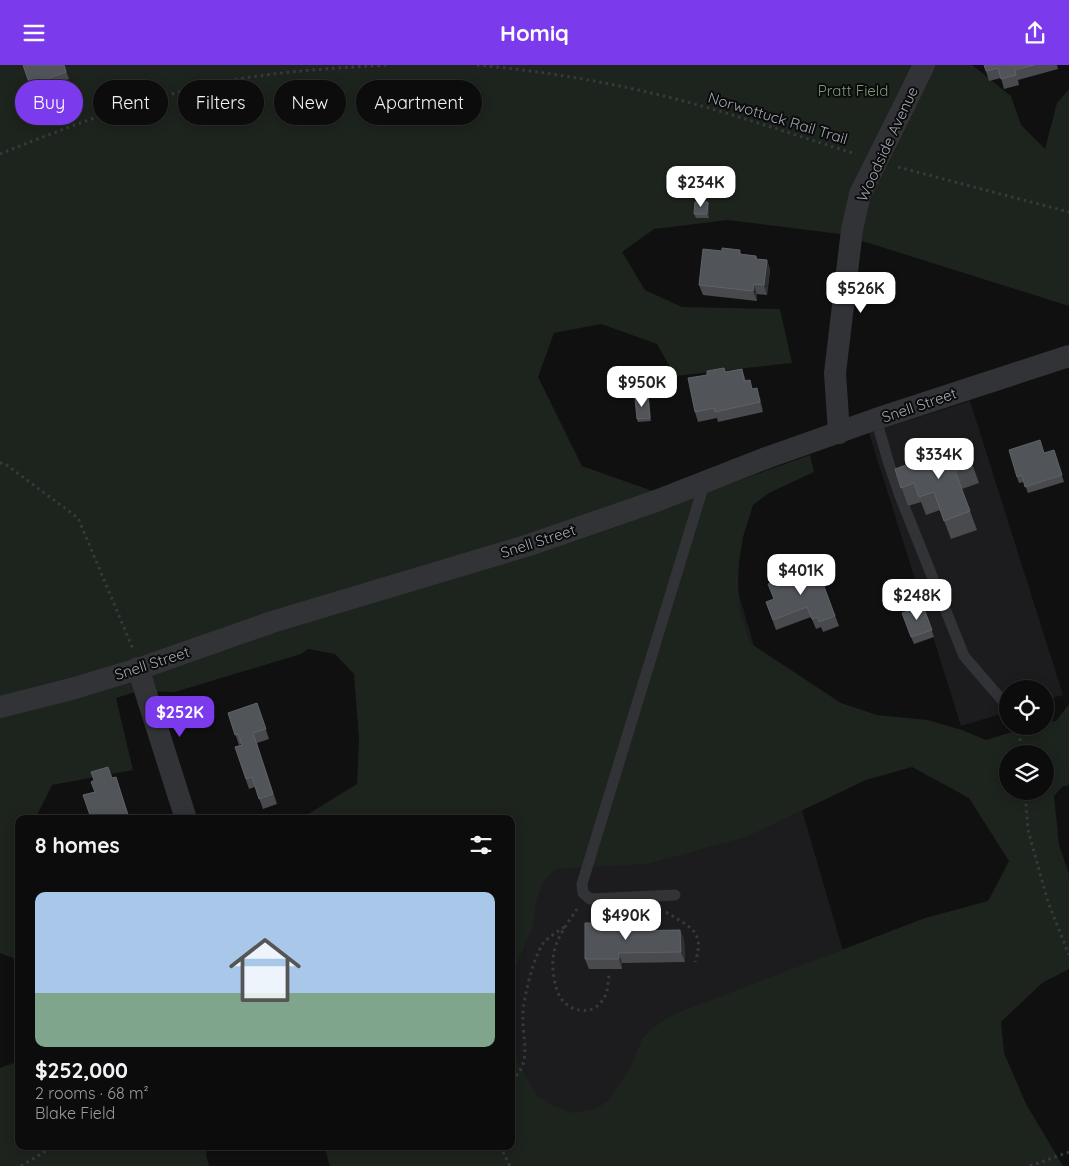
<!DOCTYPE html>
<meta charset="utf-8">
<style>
body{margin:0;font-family:Quicksand,sans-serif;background:#151516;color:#f1f3f6;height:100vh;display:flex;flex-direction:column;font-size:19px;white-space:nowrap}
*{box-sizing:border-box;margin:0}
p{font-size:16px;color:#9a9b9d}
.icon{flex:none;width:28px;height:28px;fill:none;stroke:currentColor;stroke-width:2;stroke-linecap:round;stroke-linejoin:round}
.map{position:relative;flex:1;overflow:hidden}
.details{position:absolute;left:15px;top:750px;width:500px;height:335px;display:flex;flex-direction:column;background:#0c0c0d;border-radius:10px;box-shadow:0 2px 12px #0003,0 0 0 1px #2c2c2e}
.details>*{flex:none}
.guide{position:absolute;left:15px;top:15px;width:500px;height:45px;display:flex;gap:10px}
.fabs{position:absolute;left:999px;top:615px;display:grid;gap:10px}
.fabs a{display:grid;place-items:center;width:55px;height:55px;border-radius:50%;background:#0c0c0d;box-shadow:0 2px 12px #0003,0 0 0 1px #2c2c2e;font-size:25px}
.price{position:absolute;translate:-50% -42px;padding:0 11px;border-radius:10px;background:#fff;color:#222;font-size:16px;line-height:32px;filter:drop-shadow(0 1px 2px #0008)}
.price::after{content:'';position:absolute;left:50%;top:30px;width:15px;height:11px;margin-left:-8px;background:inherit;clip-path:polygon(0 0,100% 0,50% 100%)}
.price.active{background:#7c3aed;color:#fff}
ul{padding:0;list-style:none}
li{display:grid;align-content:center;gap:10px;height:265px;padding:0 20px}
li span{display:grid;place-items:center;height:155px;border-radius:10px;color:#555}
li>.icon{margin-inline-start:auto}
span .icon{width:90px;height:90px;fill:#fffc;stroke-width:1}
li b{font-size:21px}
h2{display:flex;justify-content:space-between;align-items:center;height:60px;padding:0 20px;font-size:21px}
.tag{padding:0 18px;border-radius:22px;background:#0c0c0d;box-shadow:0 2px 12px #0003,0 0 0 1px #2c2c2e;font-size:18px;line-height:45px}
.tag.active{background:#7c3aed;color:#fff}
header{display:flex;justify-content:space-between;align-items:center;height:65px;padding:0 20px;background:#7c3aed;color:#fff;font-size:22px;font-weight:800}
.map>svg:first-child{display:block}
.built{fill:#1c1c1e}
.green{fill:#1d231d;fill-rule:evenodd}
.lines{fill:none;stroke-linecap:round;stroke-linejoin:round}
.path{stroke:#373a3d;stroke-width:3;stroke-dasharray:2.5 4;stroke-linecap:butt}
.lane{stroke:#313336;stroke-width:11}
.street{stroke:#313336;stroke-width:22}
.street-bridge{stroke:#313336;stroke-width:22}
.wall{fill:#484a4e}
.shaded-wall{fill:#2d2f31}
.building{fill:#515459;stroke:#5e6267}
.labels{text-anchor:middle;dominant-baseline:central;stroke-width:4;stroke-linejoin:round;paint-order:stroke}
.park-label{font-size:15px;fill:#7d9b7a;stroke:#0b0b0c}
.street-label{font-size:15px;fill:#a2a9b1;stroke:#0b0b0c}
</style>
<header><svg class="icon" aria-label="menu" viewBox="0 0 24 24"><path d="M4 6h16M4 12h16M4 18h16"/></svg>Homiq<svg class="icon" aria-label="share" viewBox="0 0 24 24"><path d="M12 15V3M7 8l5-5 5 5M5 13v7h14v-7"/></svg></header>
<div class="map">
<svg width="1069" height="1101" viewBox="0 0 1069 1101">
<rect width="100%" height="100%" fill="#101011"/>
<!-- built -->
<g class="built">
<polygon points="970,336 1063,630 1045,635 1045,624 1008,624 1007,647 961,661 869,368"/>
<polygon points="711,434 863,954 520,1084 511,1044 511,754"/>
</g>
<!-- green -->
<g class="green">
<path d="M0 0H972L1011 31 1021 60 1045 84 1057 38 1069 24V241L840 169 728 155 654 164 622 187 645 225 682 242 780 244 792 298 675 311 657 279 601 259 554 268 538 312 582 401 681 436 810 390 814 407 769 428 753 440 743 472 739 497 738 519 740 547 750 578 841 638 877 650 928 655 962 665 986 675 1032 661H1045V657L1056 656 1069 639V720L1062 722 1054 731 1059 780 1069 809V904L1042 918 1001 957 1004 988 1026 1039 1063 1101H330L324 1081H511V981L516 995 537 1030 549 1039 574 1048 595 1044 608 1036 630 1003 642 974 650 965 672 950 925 853 988 836 1009 796 969 733 912 702 866 715 746 772 647 799 555 804 543 817 537 833 532 864 511 912V754H300L357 719 359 674 354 609 335 589 308 584 301 589 175 627 139 626 116 633 133 705 52 720 35 754H19V899L16 894 0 888ZM1008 689H1045V726H1008Z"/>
<polygon points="19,996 19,1081 208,1081 206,1090 209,1101 0,1101 0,1003"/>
</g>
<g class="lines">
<!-- path -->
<g class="path">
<path d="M477 0C531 5 584 13 638 25 712 41 784 67 856 89"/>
<path d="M0 89C74 59 153 30 232 15 283 6 336 3 387 0"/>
<polyline points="898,102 1069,147"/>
<polyline points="0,398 4,398 78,453 133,584"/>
<polyline points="1016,661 1020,674 1021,689"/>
<polyline points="1025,726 1028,765 1048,837 1069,890"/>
<path d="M577 844C569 856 557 872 554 887 551 900 554 921 560 932 569 947 592 951 602 936 608 929 608 919 609 910"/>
<path d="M666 847C689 862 706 865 695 897"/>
<path d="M511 1015C533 1000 522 973 523 951 523 933 533 895 542 880 548 872 557 867 566 861"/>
<polyline points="500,1081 510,1101"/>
<polyline points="21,1101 54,1081"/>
<polyline points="1030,1101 1069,1087"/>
</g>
<!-- lane -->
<g class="lane">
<polyline points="876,354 889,399 900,431 964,591 1008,642"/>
<polyline points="675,830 590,834 583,828 582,819 705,416"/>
</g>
<!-- street -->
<g class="street">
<polyline points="900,49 924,0"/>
<polyline points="839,368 835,308 852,165 860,129"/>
<polyline points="138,603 186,754"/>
<polyline points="0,642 75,623 141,603 272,557 529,480 656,436 766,393 876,354 1069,291"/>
</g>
<!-- street-bridge -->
<polyline class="street-bridge" points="860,129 900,49"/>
</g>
<!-- wall -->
<g class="wall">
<polygon points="23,0 64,0 69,14 32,27"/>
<polygon points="984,0 1057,0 1058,4 1018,15 1019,20 1004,24 1001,13 989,16"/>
<polygon points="708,137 709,140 709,153 696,153 694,149"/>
<polygon points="740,185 741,189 756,191 757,194 767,195 770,205 767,230 757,229 757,236 703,230 699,220 722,186"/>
<polygon points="724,303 726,307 742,304 746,316 760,333 763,347 718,357 717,353 698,357 695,347 707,310"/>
<polygon points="648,332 649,335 651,356 638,357 637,354"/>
<polygon points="965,379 979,418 962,424 977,465 951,474 940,445 926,450 921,437 908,441 895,404"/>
<polygon points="1044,388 1056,392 1064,417 1028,428 1024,417 1019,418 1017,412"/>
<polygon points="816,500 839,561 823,567 821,562 816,564 811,552 776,565 766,537 774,534"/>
<polygon points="923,541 934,572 914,579 911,572"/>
<polygon points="257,638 269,674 257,678 277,739 263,744 255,722 249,724 235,682 242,680 241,679 239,680 228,648"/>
<polygon points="116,712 130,754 91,754 83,730 95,727 112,713"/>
<polygon points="612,858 625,866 680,865 684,875 685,897 622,898 622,904 589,904 585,894"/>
</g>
<!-- shaded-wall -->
<g class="shaded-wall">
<polygon points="708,137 709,140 709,153 707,149"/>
<polygon points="767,195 770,205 767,230 764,220"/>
<polygon points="754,219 757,229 757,236 753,226"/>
<polygon points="757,323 760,333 763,347 760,337"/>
<polygon points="648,332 649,335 651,356 650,353"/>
<polygon points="622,857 626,867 622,866"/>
<polygon points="680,865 684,875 685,897 681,887"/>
<polygon points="619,888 622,898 622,904 619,894"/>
</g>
<!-- building -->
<g class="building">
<polygon points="23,0 64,0 66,7 30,20"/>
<polygon points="984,0 1034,0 1015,5 1016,10 1001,14 998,3 986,6"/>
<polygon points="695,137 708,137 707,149 694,149"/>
<polygon points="722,183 740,185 739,189 756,191 756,194 767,195 764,220 754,219 753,226 699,220 703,184 722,186"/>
<polygon points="724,303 725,307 742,304 744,316 750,315 752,324 757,323 760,337 715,347 714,343 695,347 688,313 707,310 707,306"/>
<polygon points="648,332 650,353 637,354 635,333"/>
<polygon points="1040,375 1044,388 1054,385 1062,410 1025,422 1022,410 1017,412 1009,385"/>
<polygon points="965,379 972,399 955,406 970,446 944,456 934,427 919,432 914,418 901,423 895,404"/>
<polygon points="816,500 835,551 819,557 817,552 812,554 807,542 773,555 766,537 774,534 768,519"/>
<polygon points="923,541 932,565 911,572 902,548"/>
<polygon points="257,638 266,664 253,668 273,729 259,734 252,712 246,714 235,682 242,680 238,669 235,670 228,648"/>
<polygon points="108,702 112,713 116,712 129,754 103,754 102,750 91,753 83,730 95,727 91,717 94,715 91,707"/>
<polygon points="597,853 611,853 611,858 622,857 622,866 680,865 681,887 619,888 619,894 585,894 585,858 597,858"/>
</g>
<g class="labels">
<!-- park labels -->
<g class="park-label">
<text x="853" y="25">Pratt Field</text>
</g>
<!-- street labels -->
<g class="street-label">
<text transform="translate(778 53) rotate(17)">Norwottuck Rail Trail</text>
<text transform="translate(887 79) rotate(-65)">Woodside Avenue</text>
<text transform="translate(919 340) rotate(-19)">Snell Street</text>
<text transform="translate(538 476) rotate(-18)">Snell Street</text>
<text transform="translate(152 598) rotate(-18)">Snell Street</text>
</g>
</g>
</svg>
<div class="fabs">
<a><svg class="icon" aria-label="locate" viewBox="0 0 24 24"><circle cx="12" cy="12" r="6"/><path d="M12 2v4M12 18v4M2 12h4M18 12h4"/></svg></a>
<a><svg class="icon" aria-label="layers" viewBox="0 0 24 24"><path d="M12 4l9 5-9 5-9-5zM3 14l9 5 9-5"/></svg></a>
</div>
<b class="price" style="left:701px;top:143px">$234K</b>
<b class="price" style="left:861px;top:249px">$526K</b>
<b class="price" style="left:642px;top:343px">$950K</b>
<b class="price" style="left:939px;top:415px">$334K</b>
<b class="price" style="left:801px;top:531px">$401K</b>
<b class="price" style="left:917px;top:556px">$248K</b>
<b class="price active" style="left:180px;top:673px">$252K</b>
<b class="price" style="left:626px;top:876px">$490K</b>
<div class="guide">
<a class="tag active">Buy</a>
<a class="tag">Rent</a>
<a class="tag">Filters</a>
<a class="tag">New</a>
<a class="tag">Apartment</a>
</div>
<section class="details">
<h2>8 homes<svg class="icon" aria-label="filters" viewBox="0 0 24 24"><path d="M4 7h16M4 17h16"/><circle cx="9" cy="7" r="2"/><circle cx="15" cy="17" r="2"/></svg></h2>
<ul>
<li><span style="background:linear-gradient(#a9c7e8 65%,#7fa58c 0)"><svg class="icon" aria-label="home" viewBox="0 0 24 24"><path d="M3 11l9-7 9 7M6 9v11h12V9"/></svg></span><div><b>$252,000</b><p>2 rooms · 68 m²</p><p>Blake Field</p></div></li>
</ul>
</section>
</div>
